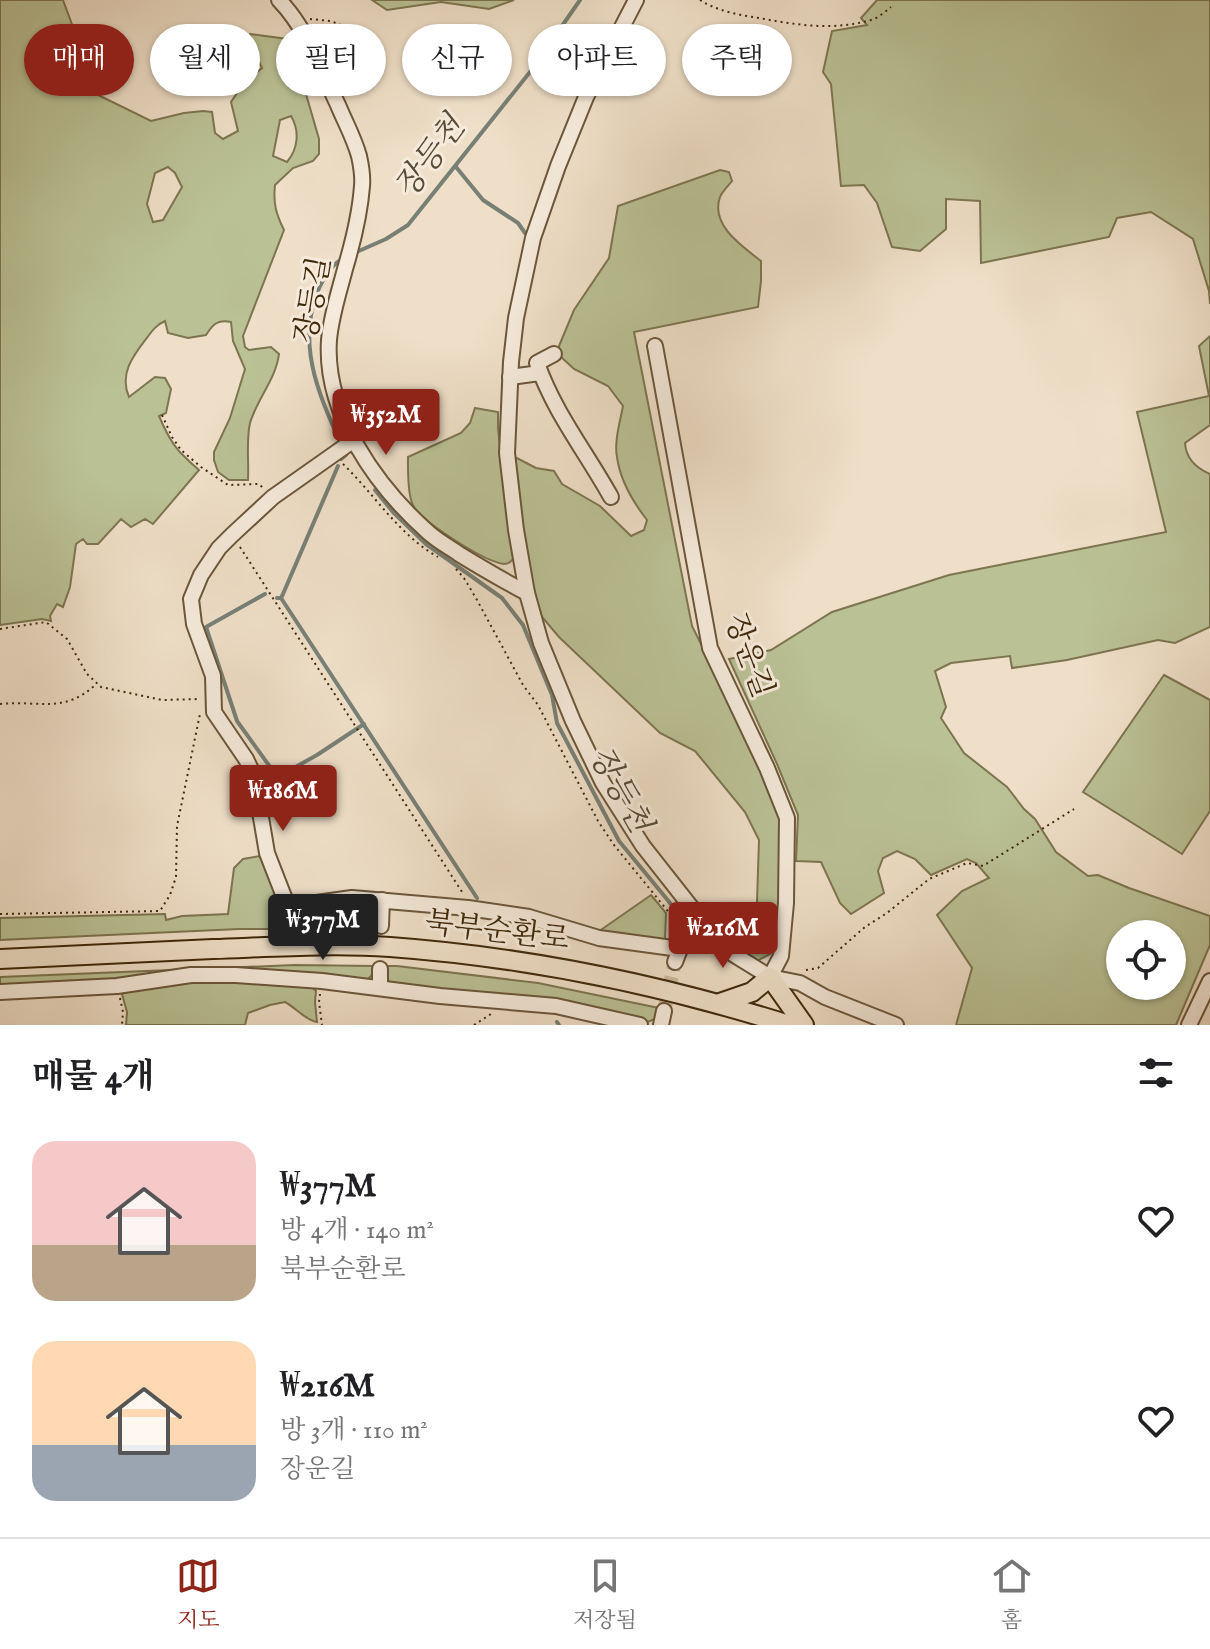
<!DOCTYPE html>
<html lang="ko">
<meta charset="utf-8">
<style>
body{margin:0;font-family:"IM FELL English","Noto Serif KR",serif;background:#f6f6f6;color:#202124;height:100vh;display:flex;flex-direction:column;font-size:30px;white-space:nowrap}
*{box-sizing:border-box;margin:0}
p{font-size:26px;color:#757577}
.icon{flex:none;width:44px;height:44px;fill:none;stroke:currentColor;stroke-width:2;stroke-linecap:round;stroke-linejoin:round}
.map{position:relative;height:1025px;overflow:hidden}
.drawer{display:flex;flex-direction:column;background:#fff;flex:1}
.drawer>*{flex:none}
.top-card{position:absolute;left:24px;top:24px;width:800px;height:72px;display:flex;gap:16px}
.buttons{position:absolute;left:1106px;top:920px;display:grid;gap:16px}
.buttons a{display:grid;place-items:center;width:80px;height:80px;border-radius:50%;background:#fff;box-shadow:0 2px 6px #0004;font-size:40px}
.price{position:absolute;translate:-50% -68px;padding:0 18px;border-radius:8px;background:#8f2418;color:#fff;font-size:26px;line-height:52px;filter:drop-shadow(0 2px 4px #0008)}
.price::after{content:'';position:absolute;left:50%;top:48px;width:24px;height:18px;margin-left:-12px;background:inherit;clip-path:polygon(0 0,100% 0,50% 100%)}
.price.current{background:#222;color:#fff}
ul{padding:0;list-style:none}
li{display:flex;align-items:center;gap:24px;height:200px;padding:0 32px}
li span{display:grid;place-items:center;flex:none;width:224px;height:160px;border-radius:24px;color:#555}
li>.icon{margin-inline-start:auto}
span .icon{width:96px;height:96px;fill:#fffc;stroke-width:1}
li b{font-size:34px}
h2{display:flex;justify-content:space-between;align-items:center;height:96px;padding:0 32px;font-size:34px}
.tag{padding:0 28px;border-radius:36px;background:#fff;box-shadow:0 2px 6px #0004;font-size:28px;line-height:72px}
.tag.current{background:#8f2418;color:#fff}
.dock{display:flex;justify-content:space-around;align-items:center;height:112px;border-top:2px solid #e0e0e0;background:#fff;font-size:22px;color:#757577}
.dock a{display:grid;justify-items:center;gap:4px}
.dock .current{color:#8f2418}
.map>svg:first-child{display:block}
.green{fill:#bac195;stroke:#7d7550;stroke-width:2;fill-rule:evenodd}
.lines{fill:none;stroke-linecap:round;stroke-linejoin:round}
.stream{stroke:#788076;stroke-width:4}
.minor-tunnel{stroke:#ccbba2;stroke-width:14;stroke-dasharray:14 7;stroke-linecap:butt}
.minor-casing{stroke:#6c563a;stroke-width:18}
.major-casing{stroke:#40290a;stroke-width:22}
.path{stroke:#40290a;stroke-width:2;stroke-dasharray:2 4;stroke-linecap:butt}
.minor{stroke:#f5eadb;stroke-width:14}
.major{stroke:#efdfc8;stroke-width:18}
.labels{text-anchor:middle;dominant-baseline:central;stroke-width:6;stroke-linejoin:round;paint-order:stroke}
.street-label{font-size:30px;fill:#40290a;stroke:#f5eadb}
.water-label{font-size:32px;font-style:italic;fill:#574d37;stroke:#f5eadb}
</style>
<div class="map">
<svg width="1210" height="1025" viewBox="0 0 1210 1025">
<rect width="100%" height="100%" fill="#efdfc8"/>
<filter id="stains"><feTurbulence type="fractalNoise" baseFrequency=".0025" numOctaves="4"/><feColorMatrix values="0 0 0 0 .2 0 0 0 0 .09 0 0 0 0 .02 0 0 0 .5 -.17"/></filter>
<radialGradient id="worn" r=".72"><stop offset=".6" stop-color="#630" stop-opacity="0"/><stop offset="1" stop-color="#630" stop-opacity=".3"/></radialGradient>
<!-- green -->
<g class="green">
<path d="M0 0H63L98 95 151 121 184 113 203 111 212 112 215 133 223 139 238 131 231 102 244 83 262 68 248 39 250 34 295 40 319 88 306 94 319 139V154L313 161 293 168 275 185C273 203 276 214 284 230L243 336 245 347 249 350 271 347 279 354C276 379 257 399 250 423 246 440 249 462 248 480H229L218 472 214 460V452L230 418 245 369 233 341 231 322C218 319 213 324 206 335L188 338 168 333 165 321C156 325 152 331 146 339 133 356 119 374 129 397L155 377 165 378 171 389 166 413 159 416C171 444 177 451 199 470L153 524 145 519 131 527 121 519 98 544H87L83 539 76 544 70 587 63 607 57 604 50 616 51 621 42 619 0 625ZM291 116C300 131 298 149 287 162L273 156 280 120ZM168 167 175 173 182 187 163 220 153 222 147 204 155 173Z"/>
<polygon points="372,0 514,0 489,9 441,2 387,10"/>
<polygon points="877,0 1210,0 1210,304 1209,291 1193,239 1151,212 1117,218 1109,237 981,263 980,201 946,199 946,229 920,251 892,247 877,203 864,185 841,186 831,84 823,72 832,31 867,25 861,18"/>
<path d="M720 170 729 172 732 181C728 186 722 192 720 197 710 225 742 246 761 261V281L758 307 634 332 692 626 704 650 761 771 781 819 780 903 774 946 770 954 757 961 749 960 726 940 756 932 759 840 745 812 695 751 660 733 559 637 537 611 531 593 513 456 536 468 554 471 562 484 600 506 631 536 644 530 647 520C633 502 620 479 617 457 614 442 620 422 623 406L608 386 574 369 560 356 559 346 574 310 609 258 618 206Z"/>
<path d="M1210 336V425L1185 443C1186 459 1196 468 1210 474V627L1175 643 1158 640 1067 660 1012 668 1010 656 951 663 935 671 946 707 941 718 964 753 1007 787 1024 809 1035 819 1056 852 1088 876 1098 875 1129 888 1210 916V945L1176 1025H956L972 968 937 915 962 891 989 878 976 863 967 859 931 875 915 859 897 851 883 858 878 871 884 893 851 914 840 903 821 862 796 861 798 815 777 764 729 659 771 650 832 612 949 575 1166 532 1137 412 1209 396 1199 346ZM1172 934V986H1120V934Z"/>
<path d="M475 408 498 412V429L514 558C511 561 510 564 504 564 485 562 424 523 414 507 407 497 408 469 408 457L461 433 470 423Z"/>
<polygon points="1164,675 1210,700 1210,811 1182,854 1083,792"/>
<path d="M260 856 284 912 365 903C374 911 377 918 377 929H239L0 940V918L165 914 166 920 182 916 228 914 234 868 243 859Z"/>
<polygon points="651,895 666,913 665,939 662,943 595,934"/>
<polygon points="294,965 374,966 374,973 367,980 117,981 0,987 0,977"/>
<polygon points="382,966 397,966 538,983 659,1008 655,1019 645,1023 391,986 386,983"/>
<path d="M236 979 311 986 316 991 315 1002 317 1022C305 1020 296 1008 285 1002L270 1005 248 1013 245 1025H126L127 1012 122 994 130 987 191 980Z"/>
</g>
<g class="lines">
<!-- stream -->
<g class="stream">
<polyline points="456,167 483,200 518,223 525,233"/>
<polyline points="352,254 386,239 408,225 530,72 580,0"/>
<path d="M341 444C318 393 295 341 320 286 326 275 332 264 344 258"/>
<polyline points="341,459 346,455"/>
<polyline points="375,490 393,512 426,544 502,598 523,625 552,695 557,723 619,841 689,926"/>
<polyline points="265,594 206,627 237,721 273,771 283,774 317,755 364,724"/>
<polyline points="277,598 281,598 283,594 338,466"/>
<polyline points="281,598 477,898"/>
<polyline points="557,1022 559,1025"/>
</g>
<!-- minor-tunnel -->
<polyline class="minor-tunnel" points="664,1011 675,962"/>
<!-- minor casing -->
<g class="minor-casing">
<g id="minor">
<path d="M279 0C307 29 321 69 338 105 345 122 354 138 359 156 361 165 363 176 362 186 360 213 353 242 345 269 339 292 331 316 329 340 324 414 377 487 429 533 438 541 449 547 459 554 482 568 504 581 527 593"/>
<polyline points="636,0 586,97 558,166 533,238 516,318 511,362 507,453 516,530 527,593 541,643 573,721 603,783 643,846 706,926 733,954 770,977 800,983 825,997 896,1025"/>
<polyline points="655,346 710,648 767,768 787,818 786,903 781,956 770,977"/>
<path d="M554 354 537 363C554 412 586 452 611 497"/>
<polyline points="510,377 540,373"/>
<polyline points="354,440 273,497 232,535 219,548 201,575 191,599 194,624 213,676 214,712 246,759 254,776 267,853 288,907 352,898 468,908 529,917 599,938 680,949"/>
<polyline points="381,926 382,900"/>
<polyline points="675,962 680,949 706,926"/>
<polyline points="380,988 380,969"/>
<polyline points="0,992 117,986 191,975 236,975 322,981 440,996 556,1006 640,1025"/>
<polyline points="661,1025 664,1011"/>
<polyline points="1189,1025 1210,981"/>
</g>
</g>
<!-- major casing -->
<g class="major-casing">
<g id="major">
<path d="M0 959C71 956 142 953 213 949 272 947 331 943 390 947 526 957 659 984 789 1025"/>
<polyline points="720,1003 752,992 770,977 804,1025"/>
</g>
</g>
<!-- path -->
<g class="path">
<path d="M700 0C717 11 739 15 759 18 796 25 833 31 871 20 878 18 885 12 891 7"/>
<polyline points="310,19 331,21 358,32"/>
<polyline points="162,415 172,437 181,450 201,467 228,485 259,484 263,488"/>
<path d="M343 464C375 495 399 535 438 557"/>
<polyline points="240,547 464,895"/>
<polyline points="456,569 464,578 477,600 523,685 538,705 598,821 614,845 671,915 670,932"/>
<polyline points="0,629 46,622 67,639 87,674 101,687 162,700 200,699"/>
<path d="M0 704C38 700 64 714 95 685"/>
<polyline points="0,914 160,911 170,895 176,877 177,826 200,714"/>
<polyline points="806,970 818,968 865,927 887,913 929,879 967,863 983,866 1074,809"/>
<polyline points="320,994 319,1002 322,1025"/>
<polyline points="120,998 123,1012 122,1025"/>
<polyline points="474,1025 491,1014"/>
</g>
<!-- minor -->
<use href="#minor" class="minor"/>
<!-- major -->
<use href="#major" class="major"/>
</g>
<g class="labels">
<!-- street labels -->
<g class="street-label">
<text transform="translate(314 300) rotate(-80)">장등길</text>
<text transform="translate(748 656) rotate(70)">장운길</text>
<text transform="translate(497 932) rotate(7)">북부순환로</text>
</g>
<!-- water labels -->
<g class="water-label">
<text transform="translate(431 158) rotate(-53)">장등천</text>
<text transform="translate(619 790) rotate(61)">장등천</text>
</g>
</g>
<rect width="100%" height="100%" filter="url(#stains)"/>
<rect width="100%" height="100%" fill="url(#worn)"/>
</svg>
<div class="buttons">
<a><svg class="icon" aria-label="locate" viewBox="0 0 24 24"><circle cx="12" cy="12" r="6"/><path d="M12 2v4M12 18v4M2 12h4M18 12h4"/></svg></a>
</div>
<b class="price" style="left:386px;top:457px">₩352M</b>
<b class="price" style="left:283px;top:833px">₩186M</b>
<b class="price current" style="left:323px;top:962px">₩377M</b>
<b class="price" style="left:723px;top:970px">₩216M</b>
<div class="top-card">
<a class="tag current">매매</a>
<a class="tag">월세</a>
<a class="tag">필터</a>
<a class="tag">신규</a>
<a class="tag">아파트</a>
<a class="tag">주택</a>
</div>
</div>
<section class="drawer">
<h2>매물 4개<svg class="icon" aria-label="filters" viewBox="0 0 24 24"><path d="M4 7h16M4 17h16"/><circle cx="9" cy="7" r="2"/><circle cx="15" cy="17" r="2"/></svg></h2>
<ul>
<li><span style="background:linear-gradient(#f6c9c9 65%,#b9a48a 0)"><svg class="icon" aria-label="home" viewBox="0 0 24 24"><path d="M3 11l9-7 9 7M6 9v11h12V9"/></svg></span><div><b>₩377M</b><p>방 4개 · 140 m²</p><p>북부순환로</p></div><svg class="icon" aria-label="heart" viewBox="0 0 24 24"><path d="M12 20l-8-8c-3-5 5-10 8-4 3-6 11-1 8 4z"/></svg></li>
<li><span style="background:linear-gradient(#ffd9b3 65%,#9aa5b1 0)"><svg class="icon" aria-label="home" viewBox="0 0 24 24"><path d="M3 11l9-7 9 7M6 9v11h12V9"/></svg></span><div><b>₩216M</b><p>방 3개 · 110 m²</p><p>장운길</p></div><svg class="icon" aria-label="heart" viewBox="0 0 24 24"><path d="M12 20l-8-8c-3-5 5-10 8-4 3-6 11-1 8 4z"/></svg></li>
</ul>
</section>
<nav class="dock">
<a class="current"><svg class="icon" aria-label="map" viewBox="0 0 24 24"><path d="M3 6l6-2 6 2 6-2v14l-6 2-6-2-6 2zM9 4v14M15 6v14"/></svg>지도</a>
<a><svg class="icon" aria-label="saved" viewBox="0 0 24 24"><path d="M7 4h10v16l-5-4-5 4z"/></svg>저장됨</a>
<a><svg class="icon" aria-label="home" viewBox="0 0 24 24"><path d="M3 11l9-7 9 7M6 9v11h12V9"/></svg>홈</a>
</nav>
